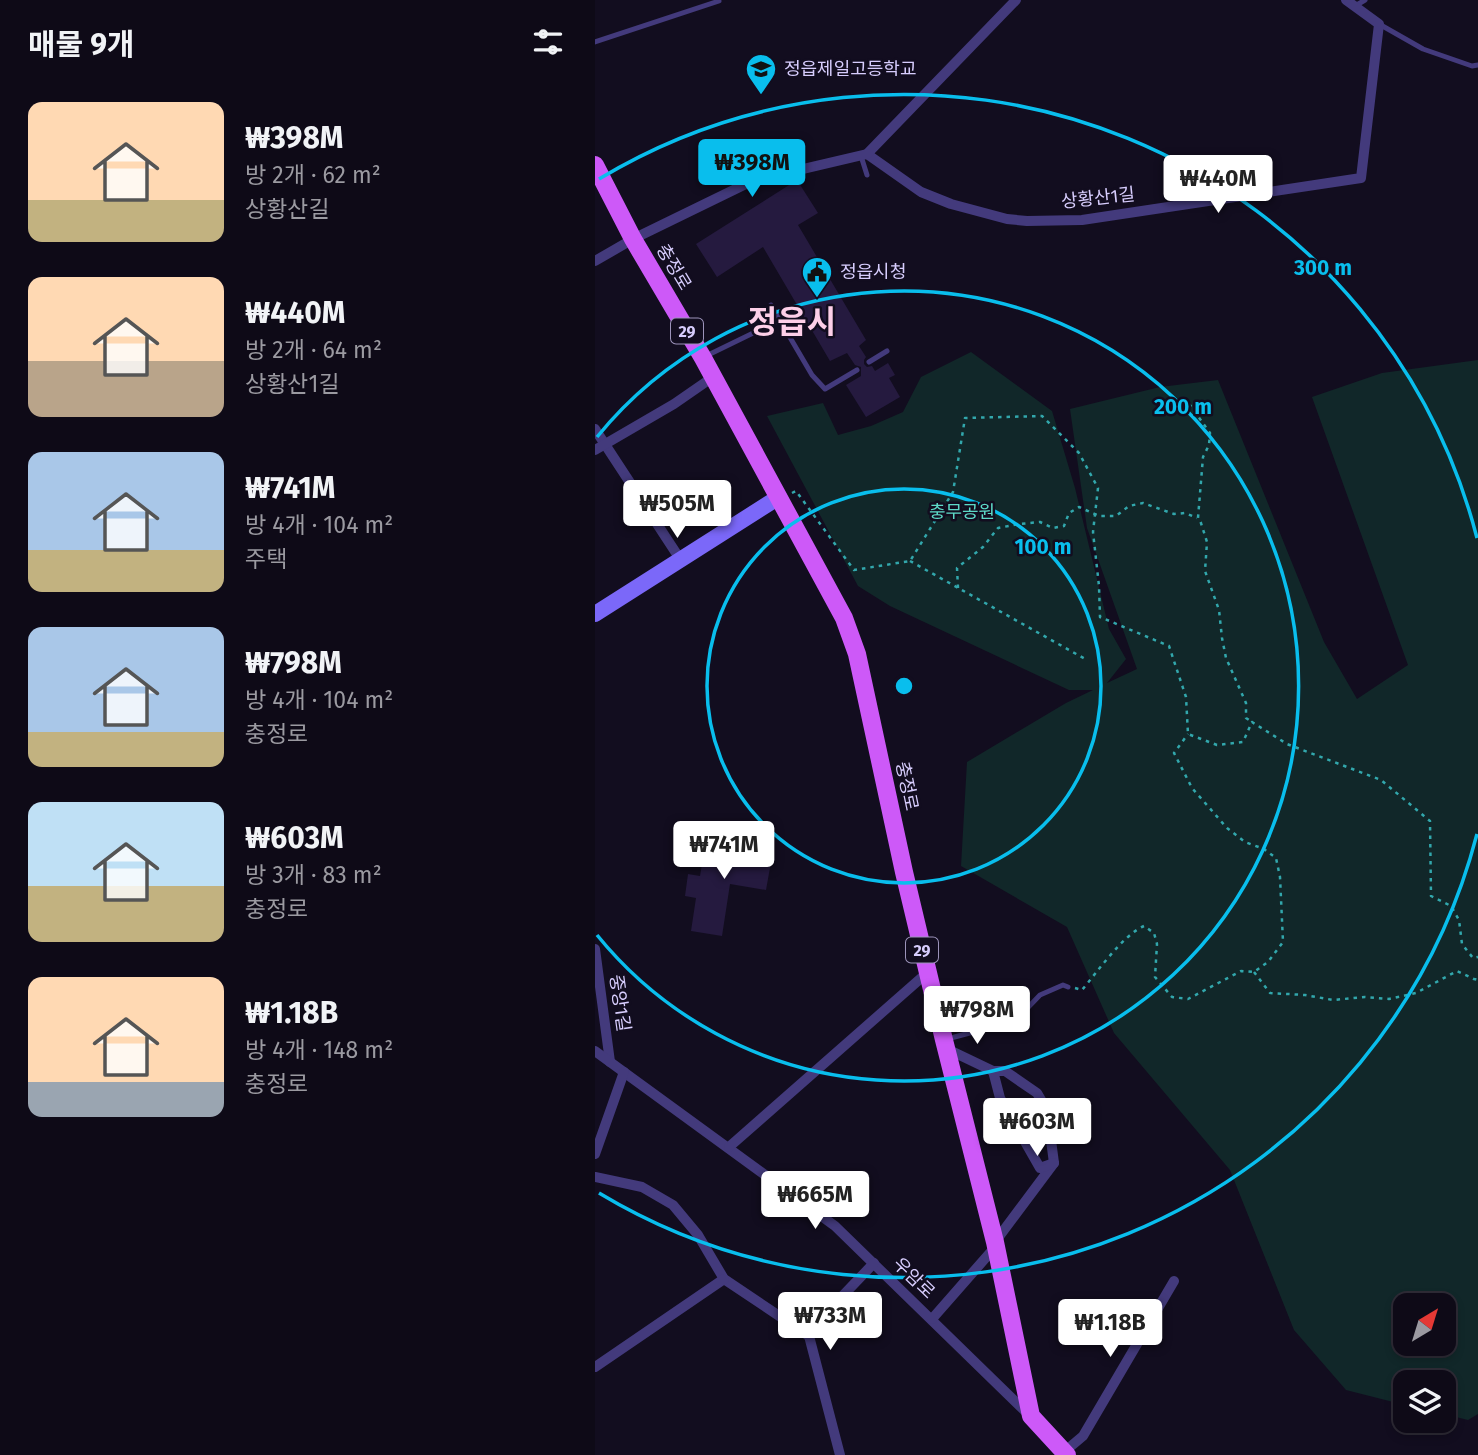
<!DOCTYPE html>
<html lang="ko">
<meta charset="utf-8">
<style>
body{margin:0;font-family:"Fira Sans","Noto Sans KR",sans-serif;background:#1c1824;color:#f1f3f6;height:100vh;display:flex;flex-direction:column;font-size:26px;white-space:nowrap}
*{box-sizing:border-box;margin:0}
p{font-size:23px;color:#9b9aa1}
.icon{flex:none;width:38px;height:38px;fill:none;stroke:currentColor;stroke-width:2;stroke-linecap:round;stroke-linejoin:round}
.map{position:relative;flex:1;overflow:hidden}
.sheet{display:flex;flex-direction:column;background:#0e0a17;width:595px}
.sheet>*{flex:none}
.needle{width:46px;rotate:38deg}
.tools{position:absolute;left:798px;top:1293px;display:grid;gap:14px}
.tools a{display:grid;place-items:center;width:63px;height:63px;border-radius:14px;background:#0e0a17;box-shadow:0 4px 10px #0003,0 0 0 2px #2e2b36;font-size:35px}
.price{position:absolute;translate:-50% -60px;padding:0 16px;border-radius:7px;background:#fff;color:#222;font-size:23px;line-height:46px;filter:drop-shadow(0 2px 4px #0008)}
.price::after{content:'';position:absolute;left:50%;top:42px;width:21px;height:16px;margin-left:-10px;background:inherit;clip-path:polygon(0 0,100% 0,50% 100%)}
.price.active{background:#09beed;color:#111}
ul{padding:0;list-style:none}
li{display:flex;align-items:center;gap:21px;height:175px;padding:0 28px}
li span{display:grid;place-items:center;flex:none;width:196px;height:140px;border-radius:14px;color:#555}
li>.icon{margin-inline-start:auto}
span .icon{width:84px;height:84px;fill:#fffc;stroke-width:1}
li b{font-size:30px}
h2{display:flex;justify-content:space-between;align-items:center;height:84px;padding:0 28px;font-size:30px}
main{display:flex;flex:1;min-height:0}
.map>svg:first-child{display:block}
.green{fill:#112729;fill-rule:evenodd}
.building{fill:#251a3f}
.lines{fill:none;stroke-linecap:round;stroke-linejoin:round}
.path{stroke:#32a7ac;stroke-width:2.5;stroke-dasharray:3.5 5;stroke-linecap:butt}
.lane{stroke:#433a7c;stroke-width:5}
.street{stroke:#433a7c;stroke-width:10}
.secondary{stroke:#7b68f9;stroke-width:16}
.primary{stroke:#cd59f8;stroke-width:18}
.ring{fill:none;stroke:#09beed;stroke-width:3.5}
.labels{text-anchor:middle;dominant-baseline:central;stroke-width:5;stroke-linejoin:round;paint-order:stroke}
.shield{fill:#120d1f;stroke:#9c93ba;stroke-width:2}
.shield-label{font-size:16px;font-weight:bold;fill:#d7cdfd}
.poi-label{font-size:18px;fill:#d7cdfd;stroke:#120d1f;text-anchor:start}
.street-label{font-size:18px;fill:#d7cdfd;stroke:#120d1f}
.park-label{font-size:18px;fill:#5dd9c7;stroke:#120d1f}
.town-label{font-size:32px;font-weight:bold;fill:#fdcfe8;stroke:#120d1f}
.centre{fill:#09beed;stroke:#120d1f;stroke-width:3.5}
.ring-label{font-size:21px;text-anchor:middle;font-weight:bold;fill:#09beed;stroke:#120d1f;stroke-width:5;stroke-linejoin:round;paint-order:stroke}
</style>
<main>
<section class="sheet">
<h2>매물 9개<svg class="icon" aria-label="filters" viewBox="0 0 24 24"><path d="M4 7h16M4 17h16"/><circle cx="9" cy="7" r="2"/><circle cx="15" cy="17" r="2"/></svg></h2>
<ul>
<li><span style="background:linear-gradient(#ffd9b3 70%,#c2b280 0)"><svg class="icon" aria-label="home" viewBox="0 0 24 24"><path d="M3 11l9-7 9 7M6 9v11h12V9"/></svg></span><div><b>₩398M</b><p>방 2개 · 62 m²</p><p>상황산길</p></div></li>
<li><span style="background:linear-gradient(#ffd9b3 60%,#b9a48a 0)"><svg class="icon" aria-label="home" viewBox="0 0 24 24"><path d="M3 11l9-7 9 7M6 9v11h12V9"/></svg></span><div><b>₩440M</b><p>방 2개 · 64 m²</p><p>상황산1길</p></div></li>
<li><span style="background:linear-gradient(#a9c7e8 70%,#c2b280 0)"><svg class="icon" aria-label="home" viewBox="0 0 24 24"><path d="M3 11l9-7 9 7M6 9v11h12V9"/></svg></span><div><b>₩741M</b><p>방 4개 · 104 m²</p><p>주택</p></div></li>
<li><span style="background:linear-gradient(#a9c7e8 75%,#c2b280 0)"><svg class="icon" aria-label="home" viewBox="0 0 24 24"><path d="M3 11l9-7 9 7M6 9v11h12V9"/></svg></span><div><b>₩798M</b><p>방 4개 · 104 m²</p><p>충정로</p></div></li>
<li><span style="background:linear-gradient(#bfe0f5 60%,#c2b280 0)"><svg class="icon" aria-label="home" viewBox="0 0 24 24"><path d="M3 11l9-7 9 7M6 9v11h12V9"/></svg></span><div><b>₩603M</b><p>방 3개 · 83 m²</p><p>충정로</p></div></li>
<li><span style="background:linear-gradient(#ffd9b3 75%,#9aa5b1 0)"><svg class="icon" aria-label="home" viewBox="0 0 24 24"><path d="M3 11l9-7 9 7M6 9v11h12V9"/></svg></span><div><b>₩1.18B</b><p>방 4개 · 148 m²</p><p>충정로</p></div></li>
</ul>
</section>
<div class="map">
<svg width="883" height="1455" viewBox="0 0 883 1455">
<rect width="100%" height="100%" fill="#120d1f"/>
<!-- green -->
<path class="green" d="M376 352 457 411 480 488 514 629 531 659 512 683 542 669 492 528 475 409 565 387 623 380 729 642 762 699 813 665 717 397 787 373 883 360V1414L873 1420 849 1414V1382H810V1405L751 1390 699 1330 635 1170 519 1033 472 927 366 866 372 762 471 703 498 690H474L295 606 263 586 172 416 228 403 243 435 276 426 308 412 326 377ZM810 1306H849V1344H810Z"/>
<!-- building -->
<g class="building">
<polygon points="202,180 223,213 203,225 271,340 264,346 271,357 269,360 269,364 272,367 277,366 280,371 293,363 300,375 294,378 305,397 271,417 251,385 266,376 266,367 260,365 252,353 235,361 168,247 122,277 101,244"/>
<polygon points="111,840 178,851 171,890 135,884 127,936 96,931 101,898 90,896 93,874 105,876"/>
</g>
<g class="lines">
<!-- path -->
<g class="path">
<polyline points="587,399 595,405 615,433 614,445 608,457 603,518 605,520 612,542 610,571 624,610 627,638 631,658 651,703 651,718 657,722"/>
<polyline points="197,493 201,491 259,570 315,561 358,492 370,418 447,416 484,453 503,488 498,532 504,586 505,617 574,646 591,697 593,734 622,745 648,742 657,722 692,744 786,780 835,821 836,896 856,906 864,920 867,944 878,958 883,957"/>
<polyline points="315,561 492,660"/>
<polyline points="363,588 362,568 388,547 403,528 424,524 445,522 458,528 469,526 474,513 484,507 504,516 521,516 534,506 548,503 579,514 590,513 602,518"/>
<polyline points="659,972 675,993 710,995 738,1000 770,997 794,999 821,993 862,971 879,979 883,980"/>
<path d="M480 988 487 990C503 971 528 935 549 926L559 933 562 944 560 977 577 997 593 999 646 971 659 972 673 962 688 942 685 877 681 858 669 849 650 842 632 828 597 788 579 753 593 734"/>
</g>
<!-- lane -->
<g class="lane">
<polyline points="760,6 770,0"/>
<polyline points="784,24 828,49 877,66 883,65"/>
<polyline points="0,42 124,1"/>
<polyline points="266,156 272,175"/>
<polyline points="176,305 217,375 230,389 262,370"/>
<polyline points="111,356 185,320"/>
<polyline points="274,362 292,351"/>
<polyline points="352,1039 420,1021 445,995 468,985 473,987"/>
</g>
<!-- street -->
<g class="street">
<polyline points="272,154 326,192 356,204 412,219 432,221 487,220 766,178 784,24 751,0"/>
<polyline points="0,261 38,239 157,181 272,154 421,0"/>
<polyline points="0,429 85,559"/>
<polyline points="0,450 79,404 118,377"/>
<polyline points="0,949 15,1062"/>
<polyline points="352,1049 398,1071 410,1071 442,1093 452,1110 459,1163 400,1242"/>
<polyline points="0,1051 240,1226 434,1415"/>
<polyline points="398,1071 405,1098 445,1168 459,1163"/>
<polyline points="134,1147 333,972"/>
<polyline points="0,1154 29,1072"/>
<polyline points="0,1177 47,1187 78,1205 103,1235 129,1279 214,1336"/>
<polyline points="337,1319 401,1246"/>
<polyline points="0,1367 129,1279"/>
<polyline points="469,1452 488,1436 579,1281"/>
<polyline points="245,1455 214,1336 215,1330 279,1263"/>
</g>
<!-- secondary -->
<polyline class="secondary" points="0,614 184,497"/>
<!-- primary -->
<polyline class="primary" points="0,165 38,239 108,358 249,618 262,654 309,872 349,1040 400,1242 436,1416 472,1455"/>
</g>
<!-- distance rings -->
<g class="ring">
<circle cx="309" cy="686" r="197"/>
<path d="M2 437A395 395 0 1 1 2 935"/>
<path d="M882 834A592 592 0 0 1 4 1193M4 179A592 592 0 0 1 882 538"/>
</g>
<!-- icons -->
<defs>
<g id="school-pin" transform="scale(1.575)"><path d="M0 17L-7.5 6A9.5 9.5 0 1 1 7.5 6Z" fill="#09beed" stroke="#120d1f"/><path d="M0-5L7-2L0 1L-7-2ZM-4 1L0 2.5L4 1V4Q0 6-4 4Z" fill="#111"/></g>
<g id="civic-pin" transform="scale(1.575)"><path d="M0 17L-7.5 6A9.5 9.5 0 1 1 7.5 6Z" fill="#09beed" stroke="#120d1f"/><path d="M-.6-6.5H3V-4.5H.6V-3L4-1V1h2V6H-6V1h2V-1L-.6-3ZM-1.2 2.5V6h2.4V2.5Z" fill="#111"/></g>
</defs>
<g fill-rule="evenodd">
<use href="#school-pin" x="166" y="69"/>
<use href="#civic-pin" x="222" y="272"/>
</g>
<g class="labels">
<!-- shield labels -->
<g class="shield">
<rect x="76" y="318.5" width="32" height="25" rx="5"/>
<rect x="311" y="937.5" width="32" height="25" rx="5"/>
</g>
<g class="shield-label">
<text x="92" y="331">29</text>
<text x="327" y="950">29</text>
</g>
<!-- poi labels -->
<g class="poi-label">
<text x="189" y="69">정읍제일고등학교</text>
<text x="245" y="272">정읍시청</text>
</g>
<!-- street labels -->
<g class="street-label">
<text transform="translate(503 198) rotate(-6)">상황산1길</text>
<text transform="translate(79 267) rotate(59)">충정로</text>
<text transform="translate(312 786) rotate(78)">충정로</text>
<text transform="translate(25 1003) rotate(82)">중앙1길</text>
<text transform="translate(319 1278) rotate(44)">우암로</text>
</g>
<!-- park labels -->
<g class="park-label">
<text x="367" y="512">충무공원</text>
</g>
<!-- town labels -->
<g class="town-label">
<text x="197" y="322">정읍시</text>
</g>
</g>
<circle cx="309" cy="686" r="10" class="centre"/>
<g class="ring-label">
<text x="728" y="275">300 m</text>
<text x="588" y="414">200 m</text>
<text x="448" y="554">100 m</text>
</g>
</svg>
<div class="tools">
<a><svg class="needle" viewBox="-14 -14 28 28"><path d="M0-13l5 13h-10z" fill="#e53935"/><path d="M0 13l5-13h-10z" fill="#9b9aa1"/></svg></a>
<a><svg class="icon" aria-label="layers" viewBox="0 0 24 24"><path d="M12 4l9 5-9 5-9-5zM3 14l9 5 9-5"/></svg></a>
</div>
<b class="price active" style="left:157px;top:199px">₩398M</b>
<b class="price" style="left:623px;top:215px">₩440M</b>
<b class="price" style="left:82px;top:540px">₩505M</b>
<b class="price" style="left:129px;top:881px">₩741M</b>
<b class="price" style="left:382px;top:1046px">₩798M</b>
<b class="price" style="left:442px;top:1158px">₩603M</b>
<b class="price" style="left:220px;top:1231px">₩665M</b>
<b class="price" style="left:235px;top:1352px">₩733M</b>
<b class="price" style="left:515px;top:1359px">₩1.18B</b>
</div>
</main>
